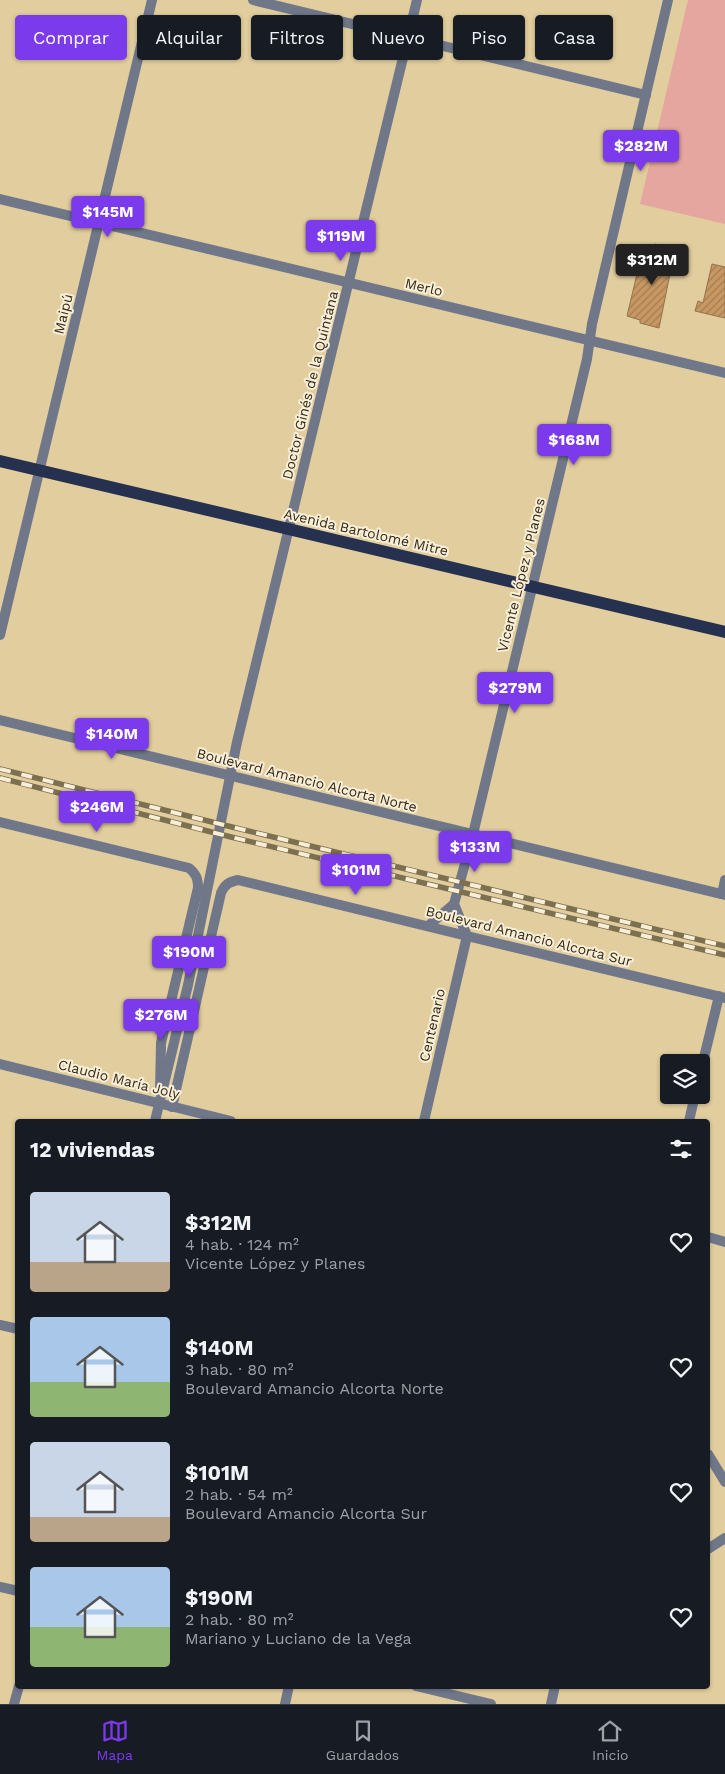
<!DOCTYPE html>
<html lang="es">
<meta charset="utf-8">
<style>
body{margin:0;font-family:"Work Sans",sans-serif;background:#20242c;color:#f1f3f6;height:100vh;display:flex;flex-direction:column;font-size:19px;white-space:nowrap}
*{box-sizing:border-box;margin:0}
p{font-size:16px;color:#9ea1a6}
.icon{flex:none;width:28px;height:28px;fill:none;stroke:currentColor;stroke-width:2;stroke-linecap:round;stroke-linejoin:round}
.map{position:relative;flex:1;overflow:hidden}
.panel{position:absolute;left:15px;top:1119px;width:695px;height:570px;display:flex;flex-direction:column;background:#171b24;border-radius:5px;box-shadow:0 1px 4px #0004}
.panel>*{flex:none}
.hud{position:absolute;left:15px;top:15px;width:695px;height:45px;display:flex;gap:10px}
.buttons{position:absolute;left:660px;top:1054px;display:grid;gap:10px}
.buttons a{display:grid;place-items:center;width:50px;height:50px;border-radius:5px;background:#171b24;box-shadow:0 1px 4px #0004;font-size:25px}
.price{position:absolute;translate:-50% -42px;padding:0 11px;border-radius:5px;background:#7c3aed;color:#fff;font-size:16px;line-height:32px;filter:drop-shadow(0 1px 2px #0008)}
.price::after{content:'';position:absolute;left:50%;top:30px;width:15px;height:11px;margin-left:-8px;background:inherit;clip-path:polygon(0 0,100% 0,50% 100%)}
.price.on{background:#222;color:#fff}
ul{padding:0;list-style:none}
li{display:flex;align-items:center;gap:15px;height:125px;padding:0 15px}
li span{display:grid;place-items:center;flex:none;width:140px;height:100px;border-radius:5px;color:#555}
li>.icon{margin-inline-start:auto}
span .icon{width:60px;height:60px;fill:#fffc;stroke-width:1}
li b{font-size:21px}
h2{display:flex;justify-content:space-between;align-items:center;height:60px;padding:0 15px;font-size:21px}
.chip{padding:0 18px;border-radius:5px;background:#171b24;box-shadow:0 1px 4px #0004;font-size:18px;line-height:45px}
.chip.on{background:#7c3aed;color:#fff}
.menu{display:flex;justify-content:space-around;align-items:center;height:70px;border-top:1px solid #363941;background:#171b24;font-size:14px;color:#9ea1a6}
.menu a{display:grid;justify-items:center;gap:2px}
.menu .on{color:#7c3aed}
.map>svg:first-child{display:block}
.green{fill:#e4a69e}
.building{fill:url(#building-hatch);stroke:#93714e}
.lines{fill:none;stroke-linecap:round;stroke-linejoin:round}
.minor{stroke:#6f7789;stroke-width:10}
.tertiary{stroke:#6f7789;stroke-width:10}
.primary{stroke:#26314f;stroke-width:12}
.rail-casing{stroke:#7d7050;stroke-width:5.5}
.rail{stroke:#f9eed7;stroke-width:4;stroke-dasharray:11;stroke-linecap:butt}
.labels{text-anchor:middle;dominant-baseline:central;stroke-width:4;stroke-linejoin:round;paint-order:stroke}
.street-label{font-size:14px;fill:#322a17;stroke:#f9eed7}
</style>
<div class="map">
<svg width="725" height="1704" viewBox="0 0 725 1704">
<defs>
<pattern id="building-hatch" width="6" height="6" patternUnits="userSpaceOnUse" patternTransform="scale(1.25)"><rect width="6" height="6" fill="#c89864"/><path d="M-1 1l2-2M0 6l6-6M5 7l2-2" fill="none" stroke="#a37c51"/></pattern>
</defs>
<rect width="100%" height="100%" fill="#e1cd9d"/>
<!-- green -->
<polygon class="green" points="688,0 725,0 725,224 640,204"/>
<!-- building -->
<g class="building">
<polygon points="655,244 675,249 659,328 640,323 640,320 627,316 643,249 654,252"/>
<polygon points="712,264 725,267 725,318 695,311 698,301 703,303"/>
</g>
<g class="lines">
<!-- minor -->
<g class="minor">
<polyline points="253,0 646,95"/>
<polyline points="0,199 725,373"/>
<polyline points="0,635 152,0"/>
<polyline points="0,720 725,895"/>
<path d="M0 822 189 868C196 874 198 878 198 888L161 1043 160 1092"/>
<polyline points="722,894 725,880"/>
<polyline points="428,926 454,904"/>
<polyline points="701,1070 719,996"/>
<path d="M172 1107 221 893C225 884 229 882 238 880L467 936"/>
<polyline points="689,1121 695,1095"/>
<polyline points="0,1325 18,1329"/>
<polyline points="708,1454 725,1482"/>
<polyline points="708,1549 725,1538"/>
<polyline points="0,1587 18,1591"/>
<polyline points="416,1686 491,1704"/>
<polyline points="551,1704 555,1686"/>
</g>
<!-- tertiary -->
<g class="tertiary">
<polyline points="467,936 454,904 473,834 587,359 592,324 668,0"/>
<polyline points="467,936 725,998"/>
<polyline points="0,1064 231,1121"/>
<polyline points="155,1121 188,985 237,742 417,0"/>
<polyline points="424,1121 467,936"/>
<polyline points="708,1237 725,1242"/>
<polyline points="14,1704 19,1686"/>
<polyline points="285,1704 289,1686"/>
</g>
<!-- primary -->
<polyline class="primary" points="0,461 725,632"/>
<!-- rail casing -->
<g class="rail-casing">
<g id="rail">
<polyline points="0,769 232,827 725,946"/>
<polyline points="0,778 231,837 725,955"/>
</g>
</g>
<!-- rail -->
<use href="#rail" class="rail"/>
</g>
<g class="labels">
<!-- street labels -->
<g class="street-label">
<text transform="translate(424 287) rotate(13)">Merlo</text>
<text transform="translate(63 314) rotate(-76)">Maipú</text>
<text transform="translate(310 385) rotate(-76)">Doctor Ginés de la Quintana</text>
<text transform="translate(366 532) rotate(13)">Avenida Bartolomé Mitre</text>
<text transform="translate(521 575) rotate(-76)">Vicente López y Planes</text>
<text transform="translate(307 780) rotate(14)">Boulevard Amancio Alcorta Norte</text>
<text transform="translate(529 936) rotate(14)">Boulevard Amancio Alcorta Sur</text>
<text transform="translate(432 1025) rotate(-77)">Centenario</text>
<text transform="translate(119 1079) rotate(14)">Claudio María Joly</text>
</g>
</g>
</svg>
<div class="buttons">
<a><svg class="icon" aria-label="layers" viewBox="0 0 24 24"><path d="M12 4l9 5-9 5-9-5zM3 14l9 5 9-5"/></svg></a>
</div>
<b class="price" style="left:641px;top:172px">$282M</b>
<b class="price" style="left:108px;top:238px">$145M</b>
<b class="price" style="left:341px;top:262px">$119M</b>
<b class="price on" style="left:652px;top:286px">$312M</b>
<b class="price" style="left:574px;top:466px">$168M</b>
<b class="price" style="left:515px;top:714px">$279M</b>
<b class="price" style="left:112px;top:760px">$140M</b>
<b class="price" style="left:97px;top:833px">$246M</b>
<b class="price" style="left:475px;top:873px">$133M</b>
<b class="price" style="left:356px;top:896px">$101M</b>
<b class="price" style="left:189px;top:978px">$190M</b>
<b class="price" style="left:161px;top:1041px">$276M</b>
<div class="hud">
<a class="chip on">Comprar</a>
<a class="chip">Alquilar</a>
<a class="chip">Filtros</a>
<a class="chip">Nuevo</a>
<a class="chip">Piso</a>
<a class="chip">Casa</a>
</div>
<section class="panel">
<h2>12 viviendas<svg class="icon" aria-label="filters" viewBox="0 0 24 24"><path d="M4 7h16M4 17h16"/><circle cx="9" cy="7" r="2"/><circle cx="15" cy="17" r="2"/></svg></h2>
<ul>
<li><span style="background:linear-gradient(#c9d6e8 70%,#b9a48a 0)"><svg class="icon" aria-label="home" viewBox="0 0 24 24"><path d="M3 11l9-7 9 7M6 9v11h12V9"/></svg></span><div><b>$312M</b><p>4 hab. · 124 m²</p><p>Vicente López y Planes</p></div><svg class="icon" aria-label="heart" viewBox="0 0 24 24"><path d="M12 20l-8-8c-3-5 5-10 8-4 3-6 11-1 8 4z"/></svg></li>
<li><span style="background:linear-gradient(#a9c7e8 65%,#8fb573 0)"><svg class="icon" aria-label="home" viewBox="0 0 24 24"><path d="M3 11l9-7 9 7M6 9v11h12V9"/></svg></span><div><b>$140M</b><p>3 hab. · 80 m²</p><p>Boulevard Amancio Alcorta Norte</p></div><svg class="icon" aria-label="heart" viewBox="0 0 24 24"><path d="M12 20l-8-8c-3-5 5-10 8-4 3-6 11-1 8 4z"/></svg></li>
<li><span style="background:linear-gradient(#c9d6e8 75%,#b9a48a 0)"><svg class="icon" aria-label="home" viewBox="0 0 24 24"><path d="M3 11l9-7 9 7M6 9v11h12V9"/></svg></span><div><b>$101M</b><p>2 hab. · 54 m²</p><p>Boulevard Amancio Alcorta Sur</p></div><svg class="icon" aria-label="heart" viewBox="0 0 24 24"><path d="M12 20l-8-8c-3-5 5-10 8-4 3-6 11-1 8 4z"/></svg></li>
<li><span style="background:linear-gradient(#a9c7e8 60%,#8fb573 0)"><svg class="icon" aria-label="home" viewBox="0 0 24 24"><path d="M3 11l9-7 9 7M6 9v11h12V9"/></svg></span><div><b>$190M</b><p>2 hab. · 80 m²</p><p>Mariano y Luciano de la Vega</p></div><svg class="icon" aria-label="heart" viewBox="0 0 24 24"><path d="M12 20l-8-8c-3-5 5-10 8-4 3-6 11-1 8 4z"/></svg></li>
</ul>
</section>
</div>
<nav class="menu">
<a class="on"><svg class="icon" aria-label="map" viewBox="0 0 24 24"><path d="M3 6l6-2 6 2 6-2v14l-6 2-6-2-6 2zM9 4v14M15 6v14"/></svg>Mapa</a>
<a><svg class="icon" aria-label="saved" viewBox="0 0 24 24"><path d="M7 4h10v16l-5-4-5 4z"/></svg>Guardados</a>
<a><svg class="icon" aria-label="home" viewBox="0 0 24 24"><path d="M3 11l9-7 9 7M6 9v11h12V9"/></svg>Inicio</a>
</nav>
